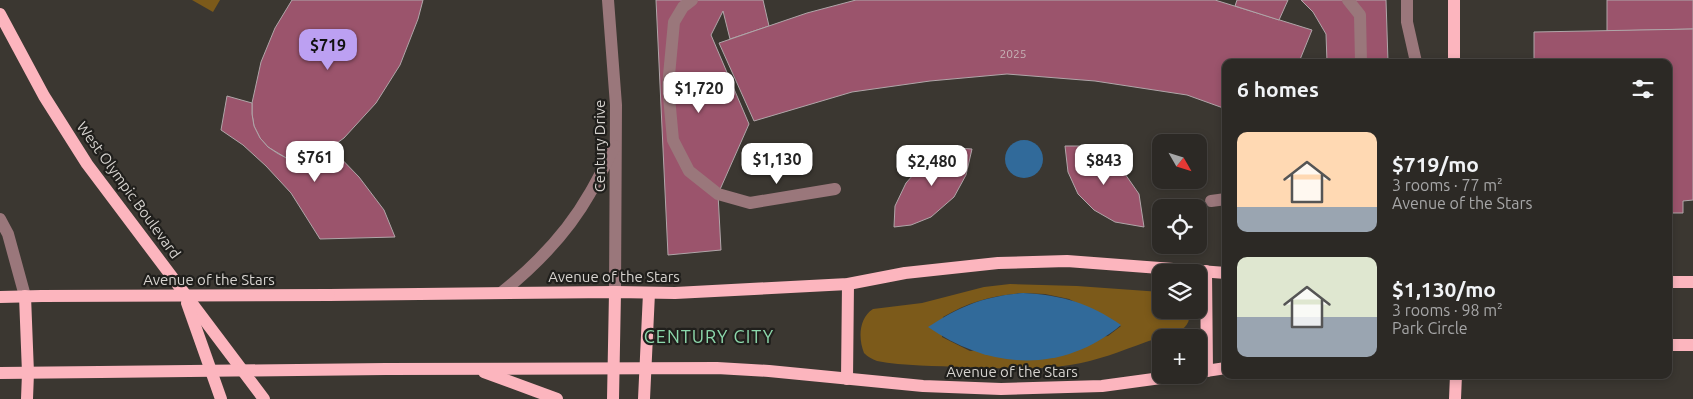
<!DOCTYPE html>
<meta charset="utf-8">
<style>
body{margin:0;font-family:Ubuntu,sans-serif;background:#383532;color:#f1f3f6;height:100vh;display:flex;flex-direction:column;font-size:19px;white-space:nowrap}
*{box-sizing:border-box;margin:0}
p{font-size:16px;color:#a6a6a7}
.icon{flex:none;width:28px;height:28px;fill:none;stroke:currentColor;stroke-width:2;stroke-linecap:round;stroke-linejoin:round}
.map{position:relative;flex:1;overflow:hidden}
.drawer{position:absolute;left:1222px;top:59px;width:450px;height:320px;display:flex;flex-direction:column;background:#2c2925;border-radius:10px;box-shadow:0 2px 8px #0003,0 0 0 1px #484542}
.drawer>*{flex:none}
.needle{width:32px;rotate:129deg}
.fabs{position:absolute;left:1152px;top:134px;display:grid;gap:10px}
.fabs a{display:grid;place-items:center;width:55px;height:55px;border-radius:10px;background:#2c2925;box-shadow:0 2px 8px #0003,0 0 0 1px #484542;font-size:25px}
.price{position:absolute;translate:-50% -42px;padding:0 11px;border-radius:10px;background:#fff;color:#222;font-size:16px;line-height:32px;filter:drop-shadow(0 1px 2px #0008)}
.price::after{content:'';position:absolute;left:50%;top:30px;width:15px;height:11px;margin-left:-8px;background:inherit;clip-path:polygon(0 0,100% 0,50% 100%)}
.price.current{background:#bca0f2;color:#111}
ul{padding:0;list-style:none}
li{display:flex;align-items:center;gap:15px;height:125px;padding:0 15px}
li span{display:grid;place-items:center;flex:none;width:140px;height:100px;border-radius:10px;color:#555}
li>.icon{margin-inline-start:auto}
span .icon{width:60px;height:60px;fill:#fffc;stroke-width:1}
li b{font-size:21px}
h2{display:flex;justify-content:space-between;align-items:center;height:60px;padding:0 15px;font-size:21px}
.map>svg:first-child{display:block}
.green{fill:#7c5a1a;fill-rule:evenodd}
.water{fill:#316a9a}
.building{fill:#9b546c;stroke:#b0a6a9}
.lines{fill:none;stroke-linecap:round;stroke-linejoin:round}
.minor{stroke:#9a777b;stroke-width:12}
.major{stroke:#fcb5be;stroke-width:12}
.major-bridge{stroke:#fcb5be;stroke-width:12}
.labels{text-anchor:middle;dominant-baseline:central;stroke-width:4.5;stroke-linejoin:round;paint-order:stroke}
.number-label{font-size:12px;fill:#c7b3b6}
.street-label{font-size:15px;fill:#d6d3cf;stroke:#201f1c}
.quarter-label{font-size:18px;letter-spacing:1px;fill:#8cd8ab;stroke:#201f1c}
</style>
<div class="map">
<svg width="1693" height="399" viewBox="0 0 1693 399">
<rect width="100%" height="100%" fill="#3b3731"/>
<!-- green -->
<g class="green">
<polygon points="192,0 220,0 213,12"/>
<path d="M1010 284 1077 286 1161 292V310H1189C1194 335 1162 336 1146 342 1121 351 1097 361 1070 365 1035 371 999 368 964 367 937 366 903 366 877 361 872 359 868 357 864 353 858 338 859 318 873 309L922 303 984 287ZM1023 293 1045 294 1069 299 1121 326 1108 336 970 351 942 337 943 317C968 302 993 295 1023 293Z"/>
</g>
<!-- water -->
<g class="water">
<circle cx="1024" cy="159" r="19"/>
<path d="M1023 293C1062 295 1089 303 1121 325 1062 374 990 370 928 327 960 306 985 296 1023 293Z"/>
</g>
<!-- building -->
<g class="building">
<polygon points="292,0 423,0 418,19 400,65 376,103 344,138 320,155 309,159 299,160 288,159 268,147 260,138 254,126 252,114 252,103 261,62 275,28"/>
<polygon points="656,0 763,0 769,26 730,39 723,11 711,35 749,124 718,194 721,250 668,255"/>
<polygon points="856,0 1215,0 1312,30 1299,62 1226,62 1226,109 1187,95 1095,81 1007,74 930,81 852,92 754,121 719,43 807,13"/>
<polygon points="1237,0 1288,0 1279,20 1235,6"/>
<polygon points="1301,0 1386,0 1388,62 1327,62 1326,34 1313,12"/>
<polygon points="1607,0 1693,0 1693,29 1607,31"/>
<polygon points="1693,29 1693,200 1683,201 1683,213 1669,213 1669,62 1534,62 1534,32"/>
<polygon points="227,96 252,103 252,114 254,126 260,138 268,147 277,153 288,159 299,160 309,159 320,155 330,147 359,177 384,210 395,237 320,239 291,193 266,166 243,145 221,130"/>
<polygon points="1065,146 1080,146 1104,154 1123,171 1139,194 1144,227 1115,222 1094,210 1078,194 1068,172"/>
<polygon points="957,148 972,149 966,175 954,197 931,217 911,225 894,227 895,206 906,183 921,166 942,152"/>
</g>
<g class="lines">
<!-- minor -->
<g class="minor">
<polyline points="608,0 616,105 615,292"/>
<polyline points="692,0 683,7 674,22 668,86 673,140 689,171 718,194 750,203 835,189"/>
<polyline points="1348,0 1360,15 1361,62"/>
<polyline points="1407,0 1407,22 1416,62"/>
<polyline points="1211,201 1226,199"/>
<polyline points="0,219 8,234 25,296"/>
<path d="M501 293C535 266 568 232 590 193 599 178 606 162 615 146"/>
</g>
<!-- major -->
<g class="major">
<polyline points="0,14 44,96 87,164 264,399"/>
<polyline points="1454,62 1454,0"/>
<polyline points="1206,271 1207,371"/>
<polyline points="1669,282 1693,282"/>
<polyline points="329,295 615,292 675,293 848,284 905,273 998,263 1067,261 1226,273"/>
<polyline points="25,296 28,373 27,399"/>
<polyline points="0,297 42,296"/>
<polyline points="187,303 221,399"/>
<polyline points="1669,345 1693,345"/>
<polyline points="386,369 717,368 769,371 923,386 1001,389 1102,386 1183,375"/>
<polyline points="484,372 557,399"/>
<polyline points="1199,372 1226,368"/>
<polyline points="0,373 100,372"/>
<polyline points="847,379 848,284"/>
<polyline points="613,399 615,292"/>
<polyline points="644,399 649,293"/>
<polyline points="1455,399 1456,375"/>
</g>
<!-- major-bridge -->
<g class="major-bridge">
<polyline points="42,296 329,295"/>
<polyline points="100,372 386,369"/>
</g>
</g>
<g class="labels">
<!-- number labels -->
<g class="number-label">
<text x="1013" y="53">2025</text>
</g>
<!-- street labels -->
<g class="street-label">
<text transform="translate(599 146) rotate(-90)">Century Drive</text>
<text transform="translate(129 190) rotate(54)">West Olympic Boulevard</text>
<text x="614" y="276">Avenue of the Stars</text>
<text x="209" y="279">Avenue of the Stars</text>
<text x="1012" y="371">Avenue of the Stars</text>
</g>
<!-- quarter labels -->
<g class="quarter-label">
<text x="709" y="336">CENTURY CITY</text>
</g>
</g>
</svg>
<div class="fabs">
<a><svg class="needle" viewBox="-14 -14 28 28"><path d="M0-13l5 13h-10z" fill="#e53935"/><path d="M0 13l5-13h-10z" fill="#a6a6a7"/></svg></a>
<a><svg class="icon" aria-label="locate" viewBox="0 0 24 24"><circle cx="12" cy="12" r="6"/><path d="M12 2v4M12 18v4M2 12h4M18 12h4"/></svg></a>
<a><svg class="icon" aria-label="layers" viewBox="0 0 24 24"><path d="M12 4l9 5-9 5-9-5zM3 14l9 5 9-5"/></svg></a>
<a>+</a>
</div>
<b class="price current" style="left:328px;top:71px">$719</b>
<b class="price" style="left:699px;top:114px">$1,720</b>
<b class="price" style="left:315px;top:183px">$761</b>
<b class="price" style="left:777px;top:185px">$1,130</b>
<b class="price" style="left:1104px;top:186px">$843</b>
<b class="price" style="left:932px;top:187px">$2,480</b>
<section class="drawer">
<h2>6 homes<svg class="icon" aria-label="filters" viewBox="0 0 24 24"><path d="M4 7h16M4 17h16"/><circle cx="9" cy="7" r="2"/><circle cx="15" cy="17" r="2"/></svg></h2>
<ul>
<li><span style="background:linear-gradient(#ffd9b3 75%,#9aa5b1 0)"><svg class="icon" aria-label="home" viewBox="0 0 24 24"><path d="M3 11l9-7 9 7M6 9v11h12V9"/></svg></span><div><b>$719/mo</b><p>3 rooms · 77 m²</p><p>Avenue of the Stars</p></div></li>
<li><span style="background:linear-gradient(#dfe7d0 60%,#9aa5b1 0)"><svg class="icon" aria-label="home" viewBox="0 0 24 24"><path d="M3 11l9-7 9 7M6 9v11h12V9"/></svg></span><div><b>$1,130/mo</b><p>3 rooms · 98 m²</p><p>Park Circle</p></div></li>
</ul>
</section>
</div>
